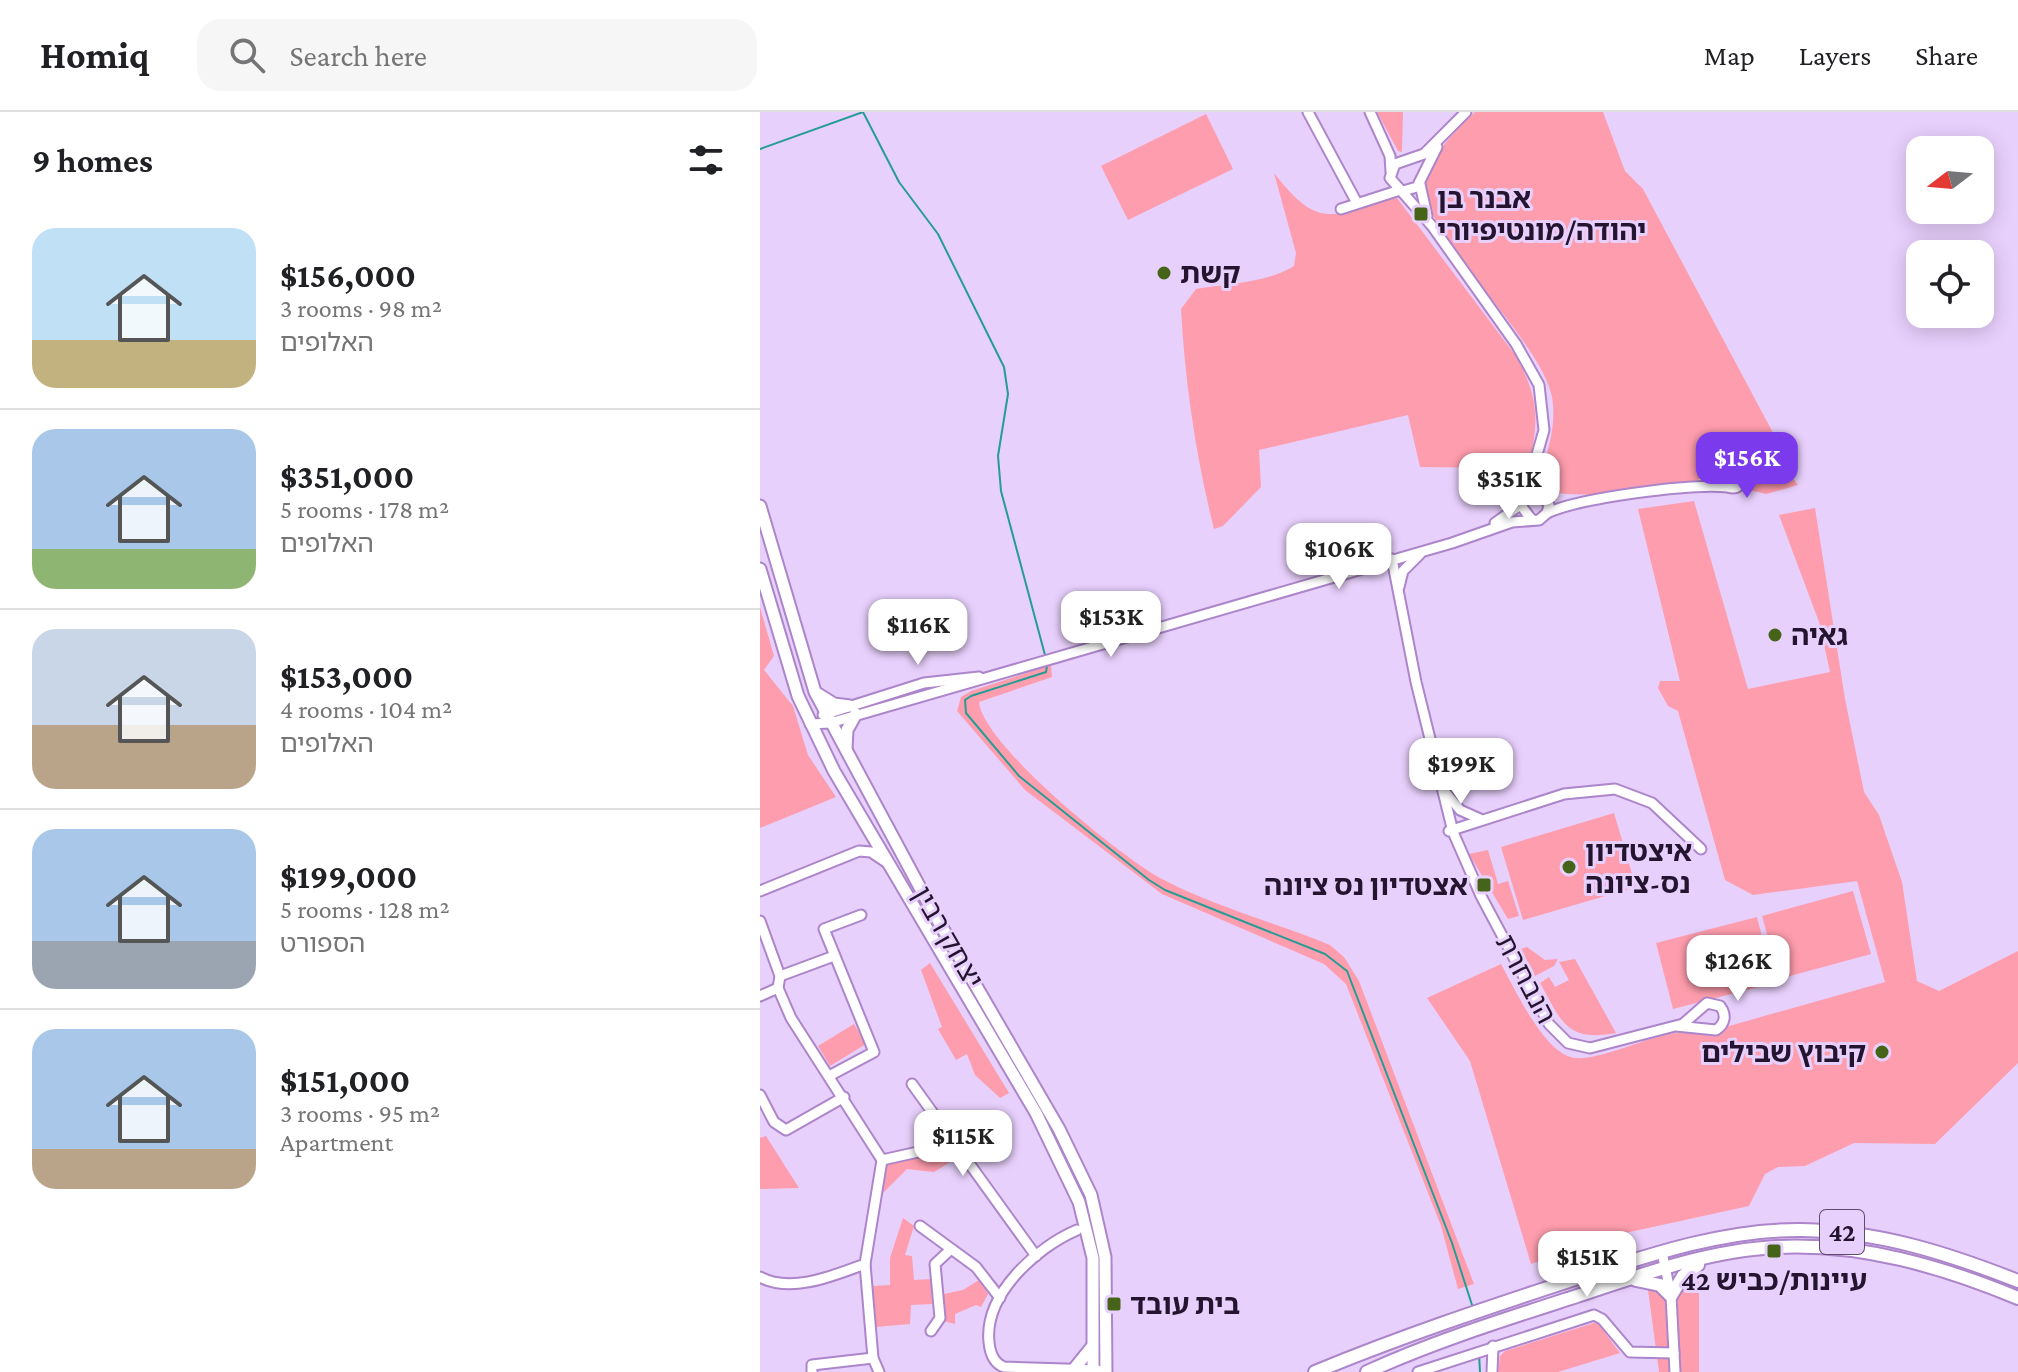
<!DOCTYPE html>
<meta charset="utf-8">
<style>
body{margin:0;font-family:"Crimson Pro","Noto Sans Hebrew",serif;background:#f6f6f6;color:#202124;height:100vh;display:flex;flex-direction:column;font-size:30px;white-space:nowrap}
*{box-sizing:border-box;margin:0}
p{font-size:26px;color:#757577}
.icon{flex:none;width:44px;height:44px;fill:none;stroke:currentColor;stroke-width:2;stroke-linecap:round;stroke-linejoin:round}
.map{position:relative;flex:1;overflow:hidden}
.drawer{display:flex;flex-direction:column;background:#fff;width:760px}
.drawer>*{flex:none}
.needle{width:52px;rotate:254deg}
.fabs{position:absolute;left:1146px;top:24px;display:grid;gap:16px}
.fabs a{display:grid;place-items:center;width:88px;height:88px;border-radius:16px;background:#fff;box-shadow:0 4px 20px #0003;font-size:40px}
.price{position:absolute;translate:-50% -68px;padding:0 18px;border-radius:16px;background:#fff;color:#222;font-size:26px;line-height:52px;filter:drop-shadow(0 2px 4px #0008)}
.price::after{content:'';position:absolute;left:50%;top:48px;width:24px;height:18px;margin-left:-12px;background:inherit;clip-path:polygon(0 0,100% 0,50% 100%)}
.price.active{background:#7c3aed;color:#fff}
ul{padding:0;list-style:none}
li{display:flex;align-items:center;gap:24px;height:200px;padding:0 32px}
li+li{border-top:2px solid #e0e0e0}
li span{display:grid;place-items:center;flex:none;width:224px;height:160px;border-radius:24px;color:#555}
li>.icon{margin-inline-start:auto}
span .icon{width:96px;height:96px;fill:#fffc;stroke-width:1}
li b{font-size:34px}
h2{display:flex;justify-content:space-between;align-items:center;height:96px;padding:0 32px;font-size:34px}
header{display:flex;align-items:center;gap:48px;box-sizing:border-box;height:112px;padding:0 40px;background:#fff;border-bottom:2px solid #e0e0e0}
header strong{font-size:38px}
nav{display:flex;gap:44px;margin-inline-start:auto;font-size:28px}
.search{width:560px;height:72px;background:#f6f6f6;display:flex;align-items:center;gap:20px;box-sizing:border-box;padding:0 28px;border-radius:24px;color:#757577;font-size:30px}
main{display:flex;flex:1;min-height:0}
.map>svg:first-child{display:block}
.green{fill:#fe9dad}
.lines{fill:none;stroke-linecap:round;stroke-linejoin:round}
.stream{stroke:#269c95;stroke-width:2}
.minor-casing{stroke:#ac85ca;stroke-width:13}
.major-casing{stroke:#ac85ca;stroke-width:15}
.highway-casing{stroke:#ac85ca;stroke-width:16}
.minor{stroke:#fff;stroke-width:9}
.major{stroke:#fff;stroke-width:11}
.highway{stroke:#fff;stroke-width:12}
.poi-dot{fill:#456419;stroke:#e8d0fc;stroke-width:3}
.labels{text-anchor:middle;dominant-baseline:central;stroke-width:6;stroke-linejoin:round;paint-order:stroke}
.shield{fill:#e8d0fc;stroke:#5f4c6c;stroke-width:2}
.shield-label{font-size:26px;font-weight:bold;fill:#24142f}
.poi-label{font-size:28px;font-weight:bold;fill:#24142f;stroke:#e8d0fc;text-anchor:start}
.street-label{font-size:28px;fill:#24142f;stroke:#e8d0fc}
</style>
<header>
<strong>Homiq</strong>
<div class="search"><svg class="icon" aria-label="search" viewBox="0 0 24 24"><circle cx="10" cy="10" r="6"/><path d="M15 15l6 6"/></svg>Search here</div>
<nav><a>Map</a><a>Layers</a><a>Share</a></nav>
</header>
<main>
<section class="drawer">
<h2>9 homes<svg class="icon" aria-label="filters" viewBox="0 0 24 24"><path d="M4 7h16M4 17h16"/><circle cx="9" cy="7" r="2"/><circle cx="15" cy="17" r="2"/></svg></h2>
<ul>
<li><span style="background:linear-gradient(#bfe0f5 70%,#c2b280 0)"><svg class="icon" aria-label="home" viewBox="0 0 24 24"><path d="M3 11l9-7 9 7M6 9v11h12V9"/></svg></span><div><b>$156,000</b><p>3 rooms · 98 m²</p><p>האלופים</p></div></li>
<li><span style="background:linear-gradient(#a9c7e8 75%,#8fb573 0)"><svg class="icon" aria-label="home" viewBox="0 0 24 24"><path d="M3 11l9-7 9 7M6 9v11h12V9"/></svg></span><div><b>$351,000</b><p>5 rooms · 178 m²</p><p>האלופים</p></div></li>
<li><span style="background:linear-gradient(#c9d6e8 60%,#b9a48a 0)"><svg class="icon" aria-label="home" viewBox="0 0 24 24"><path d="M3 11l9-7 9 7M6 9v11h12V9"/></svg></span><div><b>$153,000</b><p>4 rooms · 104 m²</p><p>האלופים</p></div></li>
<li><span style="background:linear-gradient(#a9c7e8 70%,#9aa5b1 0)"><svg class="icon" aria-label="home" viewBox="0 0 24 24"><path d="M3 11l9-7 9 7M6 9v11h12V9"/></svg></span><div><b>$199,000</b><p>5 rooms · 128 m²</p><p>הספורט</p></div></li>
<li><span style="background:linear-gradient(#a9c7e8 75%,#b9a48a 0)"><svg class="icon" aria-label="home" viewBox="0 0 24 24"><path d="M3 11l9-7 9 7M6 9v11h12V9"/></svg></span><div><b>$151,000</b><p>3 rooms · 95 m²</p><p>Apartment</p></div></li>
</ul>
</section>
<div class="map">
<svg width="1258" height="1260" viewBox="0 0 1258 1260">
<rect width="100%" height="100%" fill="#e8d0fc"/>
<!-- green -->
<g class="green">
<polygon points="617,0 643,0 642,40 638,39"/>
<path d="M715 0H843L865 59 883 77 1019 332 1026 357 1038 373 1006 382 985 377 988 364 976 354C959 355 946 367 929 370 892 378 829 387 792 380L781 363C788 337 797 312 792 285 780 225 656 118 666 70 672 42 695 18 715 0Z"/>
<polygon points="446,2 473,57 368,108 341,54"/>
<path d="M514 61C560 120 571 103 637 86L756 244C781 289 779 314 766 362L740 356 660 355 648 303 499 338 501 375 463 414 454 417C436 345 425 271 421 197L436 177C468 172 506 171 534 154L536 141Z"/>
<path d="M934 389 988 577 1070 560 1059 510 1019 403 1055 396 1085 587 1104 680 1119 703 1142 770 1157 869 1179 879 1258 839V951L1175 1032 1094 1031 1045 1054 1018 1055 1005 1062 989 1094 856 1123 771 1152 710 949 667 886 741 852C755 877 785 943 815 946 838 948 880 929 904 923 929 916 943 930 969 914L1125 870 1097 769 993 783 965 768 918 599 908 594 898 576 900 569H920L878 397Z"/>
<polygon points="0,495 14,544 4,558 33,594 48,643 76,685 0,716"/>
<path d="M291 553 292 565 219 590C223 633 360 744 400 766 448 792 518 812 570 833L584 845 599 869 714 1172 698 1177 681 1114 586 872 564 852 402 782 265 678 197 599 201 585 211 579Z"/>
<polygon points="854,701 876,775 763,808 741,735"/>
<polygon points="728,738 738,772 748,769 759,804 748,807 709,742"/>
<polygon points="1093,779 1111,842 1019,867 1002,804"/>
<polygon points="997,805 1014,871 913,897 896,831"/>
<polygon points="767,835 785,848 798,847 794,854 775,864 761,837"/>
<path d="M815 847 856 921C806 930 802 910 780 871L789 865 795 875 809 868 799 850Z"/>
<polygon points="170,851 249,981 240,986 215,963 207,942 196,948 178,917 182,915 161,858"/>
<polygon points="94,912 106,932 70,954 58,934"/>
<polygon points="6,1024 39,1076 0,1077 0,1026"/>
<polygon points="192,1039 200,1044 174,1060 147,1057 121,1083 127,1051"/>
<polygon points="143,1106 154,1114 145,1143 152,1144 154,1168 171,1167 172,1192 151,1193 150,1212 116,1215 112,1174 130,1173 130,1146"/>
<polygon points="929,1166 939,1168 939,1260 920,1260 915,1190"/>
<polygon points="219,1168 228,1182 221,1195 216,1193 195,1202 195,1212 183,1209 184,1182 203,1178"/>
<polygon points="888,1178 896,1178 907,1188 911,1260 899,1260"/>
<polygon points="837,1210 860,1241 798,1260 738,1260 740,1244 745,1239"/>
</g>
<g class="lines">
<!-- stream -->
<g class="stream">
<polyline points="0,37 103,0 139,70 178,122 244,255 248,282 238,344 241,379 285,543"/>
<polyline points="287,554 286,560 211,584 205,588 206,601 259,664 389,768 405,778 565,842 587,859 692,1131 713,1196"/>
<polyline points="719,1242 720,1260"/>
</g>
<!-- minor casing -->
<g class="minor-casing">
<g id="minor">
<polyline points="548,0 597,91"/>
<polyline points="610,0 630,44 631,60"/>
<polyline points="706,0 664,42 635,52 630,66 672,114 756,232 779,273 784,318 762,395 772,408"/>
<polyline points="660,72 667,104"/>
<polyline points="643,79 657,75 677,35"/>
<polyline points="581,97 640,78"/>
<circle cx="973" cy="367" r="9"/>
<path d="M787 401C819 386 932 371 968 375"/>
<polyline points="735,411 763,391"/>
<path d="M632 447 656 570 693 720 721 784 789 912 808 931 830 936 923 912 947 891 960 894C967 903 965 912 956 918L916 914"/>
<polyline points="639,475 643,459 660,442"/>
<polyline points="63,603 164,571 219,565"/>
<polyline points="50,612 70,611 692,431 752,410 779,408 787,401 789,393 778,377 774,357"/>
<polyline points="686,681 700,698 720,707"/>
<polyline points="689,719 804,682 855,677 892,691 941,737"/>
<polyline points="0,779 99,739 111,740 126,750"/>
<polyline points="0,809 20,864 18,876 31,906 122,1048 105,1152 113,1246 119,1260"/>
<polyline points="20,864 74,844"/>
<polyline points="0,884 18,876"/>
<polyline points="69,964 114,940 64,817 101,803"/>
<polyline points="152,972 276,1144"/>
<polyline points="0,983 14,1010 26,1018 84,985"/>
<polyline points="122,1048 158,1040 201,1036"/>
<polyline points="160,1114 216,1155 240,1186"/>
<path d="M317 1118C277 1135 224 1182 229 1230 230 1241 233 1251 244 1255L338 1258"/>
<polyline points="902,1140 911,1184 915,1260"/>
<path d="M0 1165C31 1182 75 1163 105 1152"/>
<polyline points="171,1219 180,1206 175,1152 190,1138"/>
<polyline points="52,1260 52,1253 113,1246"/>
<polyline points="658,1260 834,1203 842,1207 870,1240 914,1241"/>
<polyline points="732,1260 733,1234"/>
</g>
</g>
<!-- major casing -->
<g class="major-casing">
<g id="major">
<polyline points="0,394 55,580 172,798 299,1017 331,1083 345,1145 346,1260"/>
<polyline points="0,457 38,584 74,659 276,1001 319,1090 333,1146 333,1260"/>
<polyline points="58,582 74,592 90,594"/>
<polyline points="86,637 87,618 96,602"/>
<polyline points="314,1257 331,1236"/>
</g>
</g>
<!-- highway casing -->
<g class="highway-casing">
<g id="highway">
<polyline points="876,1168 900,1173 911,1184 923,1164 938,1153"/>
<path d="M555 1260C642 1224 729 1195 818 1166 889 1143 965 1117 1042 1118 1118 1119 1187 1141 1258 1169"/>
<path d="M607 1260C675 1229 746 1207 817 1184 880 1163 950 1138 1017 1135 1101 1131 1181 1154 1258 1186"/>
</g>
</g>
<!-- minor -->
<use href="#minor" class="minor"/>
<!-- major -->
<use href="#major" class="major"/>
<!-- highway -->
<use href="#highway" class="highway"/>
</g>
<!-- markers -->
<g class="poi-dot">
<rect x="653" y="94" width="16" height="16" rx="4"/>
<circle cx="404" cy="161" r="8"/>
<circle cx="1015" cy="523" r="8"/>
<circle cx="809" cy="755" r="8"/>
<rect x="716" y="765" width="16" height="16" rx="4"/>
<circle cx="1122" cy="940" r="8"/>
<rect x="1006" y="1131" width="16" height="16" rx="4"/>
<rect x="346" y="1184" width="16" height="16" rx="4"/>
</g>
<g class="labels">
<!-- shield labels -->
<rect class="shield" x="1060" y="1098" width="44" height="44" rx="6"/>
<g class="shield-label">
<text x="1082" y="1120">42</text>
</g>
<!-- poi labels -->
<g class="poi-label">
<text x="677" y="86">אבנר בן<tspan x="677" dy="32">יהודה/מונטיפיורי</tspan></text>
<text x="420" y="161">קשת</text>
<text x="1031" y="523">גאיה</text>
<text x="825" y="739">איצטדיון<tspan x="825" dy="32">נס-ציונה</tspan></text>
<text x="708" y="773" text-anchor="end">אצטדיון נס ציונה</text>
<text x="1106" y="940" text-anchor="end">קיבוץ שבילים</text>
<text x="1014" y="1168" text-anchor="middle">עיינות/כביש 42</text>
<text x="370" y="1192">בית עובד</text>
</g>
<!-- street labels -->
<g class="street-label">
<text transform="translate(188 825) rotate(60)">יצחק רבין</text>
<text transform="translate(766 867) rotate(62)">הנבחרת</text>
</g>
</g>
</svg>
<div class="fabs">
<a><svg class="needle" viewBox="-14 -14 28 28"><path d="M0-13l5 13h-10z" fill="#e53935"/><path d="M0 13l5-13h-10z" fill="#757577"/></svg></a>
<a><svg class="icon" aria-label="locate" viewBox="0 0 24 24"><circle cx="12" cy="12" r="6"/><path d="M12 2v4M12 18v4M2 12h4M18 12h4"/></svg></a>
</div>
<b class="price active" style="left:987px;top:388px">$156K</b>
<b class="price" style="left:749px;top:409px">$351K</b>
<b class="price" style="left:579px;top:479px">$106K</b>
<b class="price" style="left:351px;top:547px">$153K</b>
<b class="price" style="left:158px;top:555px">$116K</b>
<b class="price" style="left:701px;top:694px">$199K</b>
<b class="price" style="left:978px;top:891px">$126K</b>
<b class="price" style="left:203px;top:1066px">$115K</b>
<b class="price" style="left:827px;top:1187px">$151K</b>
</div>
</main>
